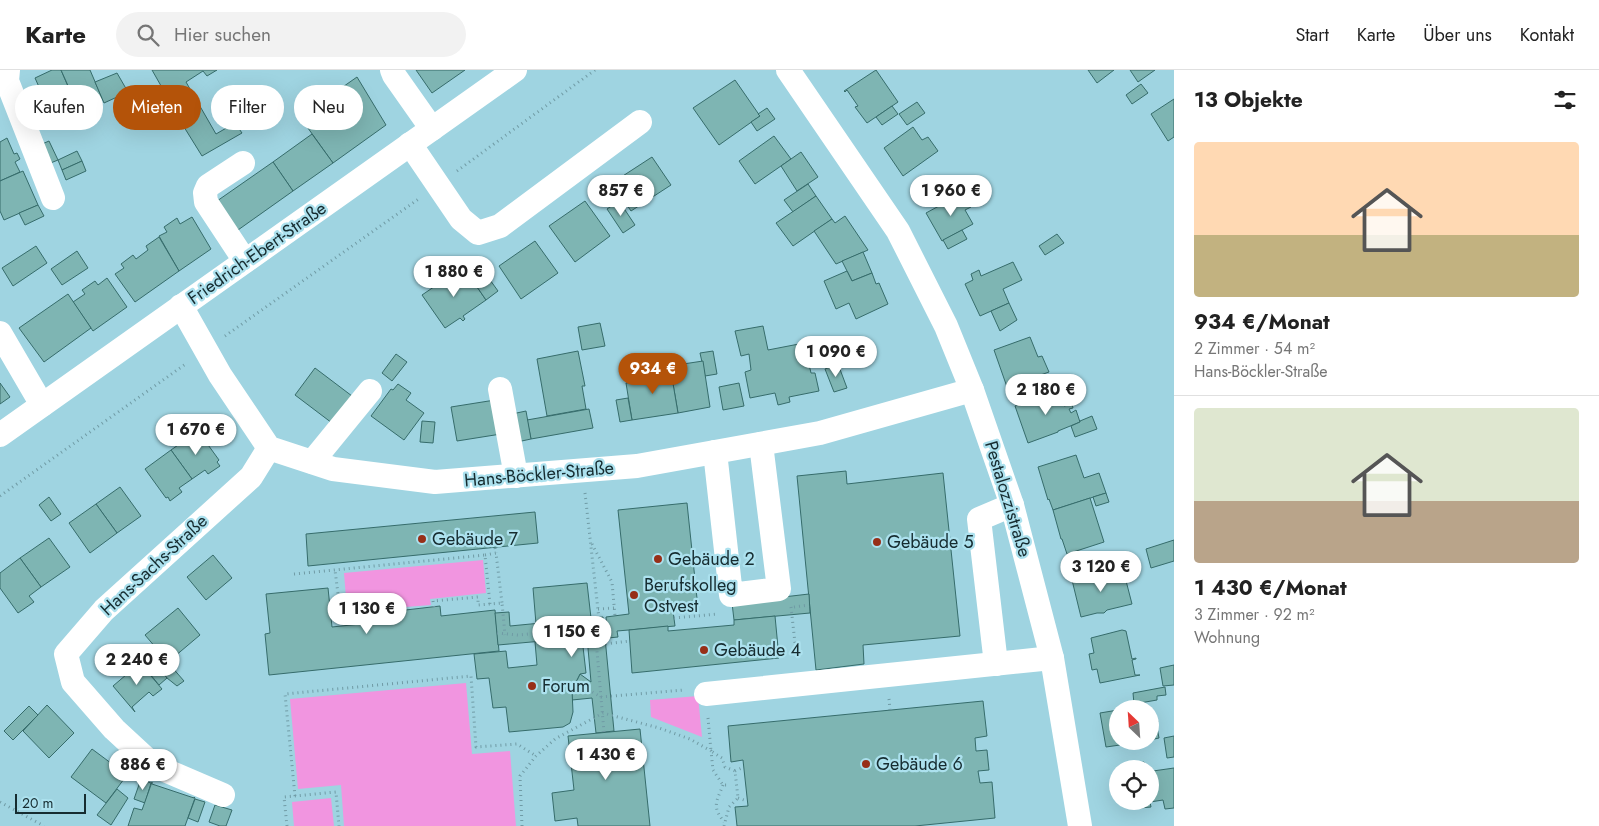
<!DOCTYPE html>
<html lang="de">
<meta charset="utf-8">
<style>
body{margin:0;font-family:Jost,sans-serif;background:#f2f2f2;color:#222;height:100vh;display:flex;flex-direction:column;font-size:19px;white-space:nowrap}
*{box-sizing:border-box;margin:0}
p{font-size:16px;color:#767676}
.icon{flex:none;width:28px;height:28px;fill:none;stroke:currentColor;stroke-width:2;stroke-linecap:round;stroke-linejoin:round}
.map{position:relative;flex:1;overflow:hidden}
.sheet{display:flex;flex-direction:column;background:#fff;width:425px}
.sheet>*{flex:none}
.guide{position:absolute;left:15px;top:15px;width:475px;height:45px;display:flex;gap:10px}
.needle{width:32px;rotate:335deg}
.fabs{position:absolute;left:1109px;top:630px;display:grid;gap:10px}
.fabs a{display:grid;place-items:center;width:50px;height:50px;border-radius:50%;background:#fff;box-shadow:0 5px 20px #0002;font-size:25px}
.scale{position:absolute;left:15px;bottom:12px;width:71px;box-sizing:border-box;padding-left:5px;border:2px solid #162c30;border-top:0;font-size:14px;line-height:18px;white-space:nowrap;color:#162c30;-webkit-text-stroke:4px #ace1ee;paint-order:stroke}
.price{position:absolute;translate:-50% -42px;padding:0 11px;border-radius:18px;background:#fff;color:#222;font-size:16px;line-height:32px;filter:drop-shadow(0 1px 2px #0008)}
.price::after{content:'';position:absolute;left:50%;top:30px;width:15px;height:11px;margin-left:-8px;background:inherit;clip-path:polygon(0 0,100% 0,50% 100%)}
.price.selected{background:#b45309;color:#fff}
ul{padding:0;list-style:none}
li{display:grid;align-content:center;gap:10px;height:265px;padding:0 20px}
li+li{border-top:1px solid #e0e0e0}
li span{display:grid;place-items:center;height:155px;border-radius:5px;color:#555}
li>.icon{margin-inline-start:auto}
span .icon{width:90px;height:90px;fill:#fffc;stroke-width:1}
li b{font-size:21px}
h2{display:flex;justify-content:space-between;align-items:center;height:60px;padding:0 20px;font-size:21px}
.pill{padding:0 18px;border-radius:22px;background:#fff;box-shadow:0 5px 20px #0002;font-size:18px;line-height:45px}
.pill.selected{background:#b45309;color:#fff}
header{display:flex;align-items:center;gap:30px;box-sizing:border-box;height:70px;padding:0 25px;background:#fff;border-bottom:1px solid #e0e0e0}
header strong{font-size:24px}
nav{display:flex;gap:28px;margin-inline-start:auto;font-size:18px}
.search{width:350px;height:45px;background:#f2f2f2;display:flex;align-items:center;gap:12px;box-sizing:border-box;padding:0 18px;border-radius:28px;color:#767676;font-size:19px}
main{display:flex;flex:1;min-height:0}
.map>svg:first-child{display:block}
.green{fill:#f195e0}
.building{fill:#7eb5b3;stroke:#366c6b}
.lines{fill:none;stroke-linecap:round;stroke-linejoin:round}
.path{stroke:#709ba5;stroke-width:3;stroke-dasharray:1 4;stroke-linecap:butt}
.minor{stroke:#fff;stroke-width:24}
.poi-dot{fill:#972f18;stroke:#ace1ee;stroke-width:2}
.labels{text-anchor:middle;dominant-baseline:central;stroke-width:4.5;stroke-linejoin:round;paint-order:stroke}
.street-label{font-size:18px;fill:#162c30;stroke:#ace1ee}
.poi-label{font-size:18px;fill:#162c30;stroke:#ace1ee;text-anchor:start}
</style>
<header>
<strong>Karte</strong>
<div class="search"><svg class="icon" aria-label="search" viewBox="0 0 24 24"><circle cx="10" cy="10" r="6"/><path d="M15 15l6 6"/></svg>Hier suchen</div>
<nav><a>Start</a><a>Karte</a><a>Über uns</a><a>Kontakt</a></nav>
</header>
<main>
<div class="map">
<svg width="1174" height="756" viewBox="0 0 1174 756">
<rect width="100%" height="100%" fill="#9fd4e1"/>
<!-- green -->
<g class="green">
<polygon points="483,490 486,523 430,529 431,535 393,538 394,548 348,552 344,503"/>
<polygon points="466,613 472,684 510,681 516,756 344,756 341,715 298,719 290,629"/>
<polygon points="698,626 702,667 651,647 650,630"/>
<polygon points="331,728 334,756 294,756 292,732"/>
</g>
<!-- building -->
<g class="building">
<polygon points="52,0 61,0 76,35 52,46 35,8"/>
<polygon points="61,0 90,0 102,28 78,38"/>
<polygon points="152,0 217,0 207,6 203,1 186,12 216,64 235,53 242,63 202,86 184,57 181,59 178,53 181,51"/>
<polygon points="416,0 465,0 432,23"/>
<polygon points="876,0 898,32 867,53 855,37 858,36 847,20 845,22 844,21"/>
<polygon points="1088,0 1114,0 1097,13"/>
<polygon points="1130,0 1155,0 1138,12"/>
<polygon points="117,3 128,22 104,33 95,12"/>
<polygon points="357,7 386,55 333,93 300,47"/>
<polygon points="735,10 760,46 719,75 693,38"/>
<polygon points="1141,14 1148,23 1132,34 1126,25"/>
<polygon points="1174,29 1174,67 1168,71 1151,44"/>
<polygon points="45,31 52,46 53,45 56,50 43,55 34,36"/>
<polygon points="917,32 925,43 907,55 899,44"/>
<polygon points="892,36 898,44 882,55 876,47"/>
<polygon points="767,38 775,49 757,61 751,52 760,46 758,44"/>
<polygon points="913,57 922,70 928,67 938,81 903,106 884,78"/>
<polygon points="312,64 333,93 293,121 273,92"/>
<polygon points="774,66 791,89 755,114 739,91"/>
<polygon points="7,68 14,84 17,83 20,89 15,92 20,102 0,111 0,72"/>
<polygon points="49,71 58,90 48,94 40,75"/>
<polygon points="77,81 82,91 62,100 58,90"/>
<polygon points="801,82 818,107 797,121 781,96"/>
<polygon points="652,87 671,115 631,141 612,113"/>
<polygon points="82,91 86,101 66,110 62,100"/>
<polygon points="273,92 293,121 238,160 217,131"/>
<polygon points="23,101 38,135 4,150 0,141 0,111"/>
<polygon points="808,114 816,126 793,142 784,130"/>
<polygon points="963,123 971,137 965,140 973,154 942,171 926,143"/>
<polygon points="816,126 832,149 793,176 776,153"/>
<polygon points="585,131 610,166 575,192 549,156"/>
<polygon points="619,131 635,155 623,163 607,139"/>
<polygon points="38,135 44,146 25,155 19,143"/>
<polygon points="845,146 868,180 836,194 814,161 832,149 835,153"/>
<polygon points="192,147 211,179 179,201 159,166 167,162 164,157 177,148 180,154"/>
<polygon points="962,160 967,169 948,179 943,170"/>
<polygon points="1057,164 1064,173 1045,185 1039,176"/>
<polygon points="159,167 179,201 135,232 115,204 124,198 121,194 133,185 136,189 148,180 146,176"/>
<polygon points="535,171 558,203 521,229 499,196"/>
<polygon points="36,176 47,193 13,216 2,198"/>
<polygon points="77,181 88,198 62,215 51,199"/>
<polygon points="863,182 872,203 852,211 842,191"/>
<polygon points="1013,192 1022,210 1003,219 1009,233 980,246 965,214 973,210 971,204 979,200 981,206"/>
<polygon points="463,197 486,230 463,246 465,249 463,251 460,248 445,258 422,225"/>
<polygon points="847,201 852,211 872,203 876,214 879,213 888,234 856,249 849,233 836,239 824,211"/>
<polygon points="485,203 498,221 486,230 473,211"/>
<polygon points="107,208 127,237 93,261 73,232 85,224 82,220 95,211 98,215"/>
<polygon points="68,224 91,258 44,292 19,258"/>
<polygon points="1009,233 1017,250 1000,261 991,241"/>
<polygon points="600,253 605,276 582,280 578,257"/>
<polygon points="763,256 768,280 804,273 811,303 815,303 819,321 789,327 790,332 778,335 775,323 750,328 745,302 751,300 749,284 741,286 735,261"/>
<polygon points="1030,267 1038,287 1042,286 1049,302 1007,317 994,280"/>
<polygon points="578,281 585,316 582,316 586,339 547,346 537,289"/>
<polygon points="713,281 717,304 705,306 700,283"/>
<polygon points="396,284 407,292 392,311 382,303"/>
<polygon points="703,291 710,337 678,343 670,296"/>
<polygon points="653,292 664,294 668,298 670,296 678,343 632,350 626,313 648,310 649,304 654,300"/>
<polygon points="838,294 847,318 834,322 825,299"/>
<polygon points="315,298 352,326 332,353 295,325"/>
<polygon points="0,313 10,327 0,334"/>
<polygon points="739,313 744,336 723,340 719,317"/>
<polygon points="398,314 411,323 406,330 424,343 404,370 371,346 391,319 393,320"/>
<polygon points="1059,320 1064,336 1072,334 1073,338 1069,339 1071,343 1076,340 1080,352 1058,361 1058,362 1028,373 1015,336"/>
<polygon points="628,328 632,350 620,352 616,330"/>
<polygon points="495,330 501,364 457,371 451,337"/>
<polygon points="589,339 593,358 531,369 527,350"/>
<polygon points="526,341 531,369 517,372 512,344"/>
<polygon points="1092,346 1097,359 1075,367 1071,356 1080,352 1080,351"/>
<polygon points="422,351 435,352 433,373 420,372"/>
<polygon points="198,361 219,390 217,392 220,396 208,404 205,400 192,409 171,380"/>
<polygon points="171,380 192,409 179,418 182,422 170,431 168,427 166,428 145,399"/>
<polygon points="1076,385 1084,408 1099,403 1106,423 1053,440 1049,429 1048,430 1038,397"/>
<polygon points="846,401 847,414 943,403 960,566 863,575 864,594 816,600 797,406"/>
<polygon points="120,417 141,446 117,463 96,434"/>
<polygon points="1106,423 1109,432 1096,436 1093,427"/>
<polygon points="49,427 61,444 51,451 39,435"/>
<polygon points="1090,428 1104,472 1067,484 1062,469 1061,469 1053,440"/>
<polygon points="687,433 698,538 673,541 675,556 617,561 618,567 608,568 606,547 629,544 618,440"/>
<polygon points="96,434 117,463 90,483 69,453"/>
<polygon points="535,442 538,473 308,496 306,464"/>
<polygon points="49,468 70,497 41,517 20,488"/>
<polygon points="1174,470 1174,491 1151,498 1146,479"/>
<polygon points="213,485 232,508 206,530 187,507"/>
<polygon points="20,488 41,517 29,526 34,532 18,543 0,518 0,503"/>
<polygon points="1114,500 1116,505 1124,503 1132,534 1107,540 1104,543 1097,543 1081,547 1072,510"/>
<polygon points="587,513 591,548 536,554 533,518"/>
<polygon points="328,518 332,557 398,550 397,541 440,536 441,546 495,540 499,581 269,605 265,564 270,563 266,524"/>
<polygon points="809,524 810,543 734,550 732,533"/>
<polygon points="178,538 200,565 168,592 145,565"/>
<polygon points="509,542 510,556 603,547 614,661 596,663 592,628 572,630 572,620 580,604 591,612 587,567 498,575 495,543"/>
<polygon points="775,546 779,588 632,603 629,560 668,556 668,561 734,555 734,550"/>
<polygon points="1122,560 1126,561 1132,589 1136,588 1136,589 1132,590 1135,605 1140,605 1100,613 1097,599 1092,600 1089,584 1094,583 1091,568"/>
<polygon points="582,568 586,603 580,604 572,620 573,642 570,653 563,657 509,662 506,637 493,638 489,608 477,609 474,584 506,581 508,598 537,595 535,572"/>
<polygon points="157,580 184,611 177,616 167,608 149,586"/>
<polygon points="149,586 167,608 159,615 141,593"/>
<polygon points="140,593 162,619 153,626 149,622 132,637 135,642 113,616"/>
<polygon points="1174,595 1174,615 1163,616 1160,598"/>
<polygon points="1165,617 1166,625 1157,626 1157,630 1134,634 1133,623"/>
<polygon points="983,631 987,666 975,668 976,681 987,680 989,700 978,701 980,713 992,712 995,748 915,756 737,756 735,737 748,736 743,690 731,692 728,656"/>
<polygon points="47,635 74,663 49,688 23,661"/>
<polygon points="29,636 38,645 13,670 4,661"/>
<polygon points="1118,640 1118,671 1140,671 1140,674 1127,676 1127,674 1106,677 1100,643"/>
<polygon points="1157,648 1158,652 1156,652 1159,668 1150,670 1150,649"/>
<polygon points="640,659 650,756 578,756 577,748 555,751 552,723 574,720 568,666"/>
<polygon points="1174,666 1174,687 1167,688 1164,668"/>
<polygon points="92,679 127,705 106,733 71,707"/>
<polygon points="1144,692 1146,699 1121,699 1121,696"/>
<polygon points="1174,698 1174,738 1165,739 1163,730 1150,732 1151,737 1140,738 1139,731 1150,731 1150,708 1154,707 1153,701"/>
<polygon points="141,709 151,713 145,733 134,729"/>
<polygon points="152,712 152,714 194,728 194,727 195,728 185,756 128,756 134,738 142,740"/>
<polygon points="117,719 128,728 111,755 97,745"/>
<polygon points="195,729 205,732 198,752 188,748"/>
<polygon points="215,735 232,740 226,756 220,756 209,752"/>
</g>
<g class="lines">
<!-- path -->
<g class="path">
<polyline points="457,101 595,0"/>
<polyline points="225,266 420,128"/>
<polyline points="585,423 599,549 595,558 604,662"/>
<polyline points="0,426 187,293"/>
<polyline points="592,474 612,512 615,546"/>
<polyline points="495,478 496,483"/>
<polyline points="485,485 496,483 502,533"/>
<polyline points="294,504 485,485 490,534 502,533 505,565"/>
<polyline points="434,537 433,531 478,527 478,535 490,534"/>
<polyline points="791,537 797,591"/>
<polyline points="794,537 809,535"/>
<polyline points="598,539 614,538"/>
<polyline points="674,548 718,544"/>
<polyline points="331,549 341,548 335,500"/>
<polyline points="497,563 518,565 595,558"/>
<polyline points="596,575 630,571"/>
<polyline points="575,612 601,627 684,620"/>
<polyline points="889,629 890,640"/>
<polyline points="708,648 711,681 722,688 725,697 735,701 738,728 729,737 724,756"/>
<polyline points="735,701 744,697"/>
<path d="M723 715C716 733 712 736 724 752"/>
<polyline points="295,726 285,624 471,606 476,677 517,674 536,686"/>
<polyline points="738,728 747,731"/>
<polyline points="0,732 44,756"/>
<polyline points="287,756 284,727 336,722 339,756"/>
<polyline points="522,756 520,706 536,686 555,669 603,643 659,658 690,669 711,681 713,700 723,715 730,715"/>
</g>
<!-- minor -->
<g class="minor">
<polyline points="8,0 7,11 53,128"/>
<polyline points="392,0 394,5 432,59"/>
<polyline points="788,0 898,161 946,256 972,320 1012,435 1052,588 1080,756"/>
<polyline points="410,74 461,149 478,163 500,156 640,52"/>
<polyline points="243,93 208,116 205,123 206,132 245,191"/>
<polyline points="181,236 220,305 269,378 333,399 435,412 637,396 820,363 972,320"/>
<polyline points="0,263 42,335"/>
<polyline points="500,319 516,406"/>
<polyline points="0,365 515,0"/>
<polyline points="715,382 731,525 779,519 761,374"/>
<polyline points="312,392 370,321"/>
<polyline points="996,594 979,449 1012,435"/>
<polyline points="706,624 1052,588"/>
<polyline points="223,725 153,695 114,659 73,612 66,584 104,540 251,407 269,378"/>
</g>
</g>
<!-- markers -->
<g class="poi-dot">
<circle cx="422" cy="469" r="5"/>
<circle cx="877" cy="472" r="5"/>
<circle cx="658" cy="489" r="5"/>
<circle cx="634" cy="525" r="5"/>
<circle cx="704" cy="580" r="5"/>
<circle cx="532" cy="616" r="5"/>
<circle cx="866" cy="694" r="5"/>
</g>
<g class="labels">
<!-- street labels -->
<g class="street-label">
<text transform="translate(257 183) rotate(-35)">Friedrich-Ebert-Straße</text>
<text transform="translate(539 404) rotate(-5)">Hans-Böckler-Straße</text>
<text transform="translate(1008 429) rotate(73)">Pestalozzistraße</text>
<text transform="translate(154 495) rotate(-43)">Hans-Sachs-Straße</text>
</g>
<!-- poi labels -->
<g class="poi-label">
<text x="432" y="469">Gebäude 7</text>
<text x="887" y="472">Gebäude 5</text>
<text x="668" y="489">Gebäude 2</text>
<text x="644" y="515">Berufskolleg<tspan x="644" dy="21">Ostvest</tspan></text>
<text x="714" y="580">Gebäude 4</text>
<text x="542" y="616">Forum</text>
<text x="876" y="694">Gebäude 6</text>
</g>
</g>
</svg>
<div class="fabs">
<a><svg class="needle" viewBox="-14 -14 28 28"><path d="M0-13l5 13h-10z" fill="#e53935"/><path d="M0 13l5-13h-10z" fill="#767676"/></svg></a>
<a><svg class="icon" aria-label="locate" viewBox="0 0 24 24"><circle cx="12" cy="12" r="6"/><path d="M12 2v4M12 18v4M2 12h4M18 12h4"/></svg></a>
</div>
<div class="scale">20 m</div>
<b class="price" style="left:621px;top:147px">857 €</b>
<b class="price" style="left:951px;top:147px">1 960 €</b>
<b class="price" style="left:454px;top:228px">1 880 €</b>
<b class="price" style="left:836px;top:308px">1 090 €</b>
<b class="price selected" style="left:653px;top:325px">934 €</b>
<b class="price" style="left:1046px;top:346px">2 180 €</b>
<b class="price" style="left:196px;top:386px">1 670 €</b>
<b class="price" style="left:1101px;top:523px">3 120 €</b>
<b class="price" style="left:367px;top:565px">1 130 €</b>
<b class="price" style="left:572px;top:588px">1 150 €</b>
<b class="price" style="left:137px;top:616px">2 240 €</b>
<b class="price" style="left:606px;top:711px">1 430 €</b>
<b class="price" style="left:143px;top:721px">886 €</b>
<div class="guide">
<a class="pill">Kaufen</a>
<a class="pill selected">Mieten</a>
<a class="pill">Filter</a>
<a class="pill">Neu</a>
</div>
</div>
<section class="sheet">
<h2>13 Objekte<svg class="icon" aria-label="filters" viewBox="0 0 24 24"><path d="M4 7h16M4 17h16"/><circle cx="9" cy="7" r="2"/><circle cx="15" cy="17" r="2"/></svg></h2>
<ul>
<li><span style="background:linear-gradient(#ffd9b3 60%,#c2b280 0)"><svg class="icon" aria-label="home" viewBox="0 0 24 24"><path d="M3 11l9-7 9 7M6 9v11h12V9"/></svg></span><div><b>934 €/Monat</b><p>2 Zimmer · 54 m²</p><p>Hans-Böckler-Straße</p></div></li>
<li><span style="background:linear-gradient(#dfe7d0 60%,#b9a48a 0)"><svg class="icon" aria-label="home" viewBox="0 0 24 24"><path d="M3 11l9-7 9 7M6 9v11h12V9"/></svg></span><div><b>1 430 €/Monat</b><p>3 Zimmer · 92 m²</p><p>Wohnung</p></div></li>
</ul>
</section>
</main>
